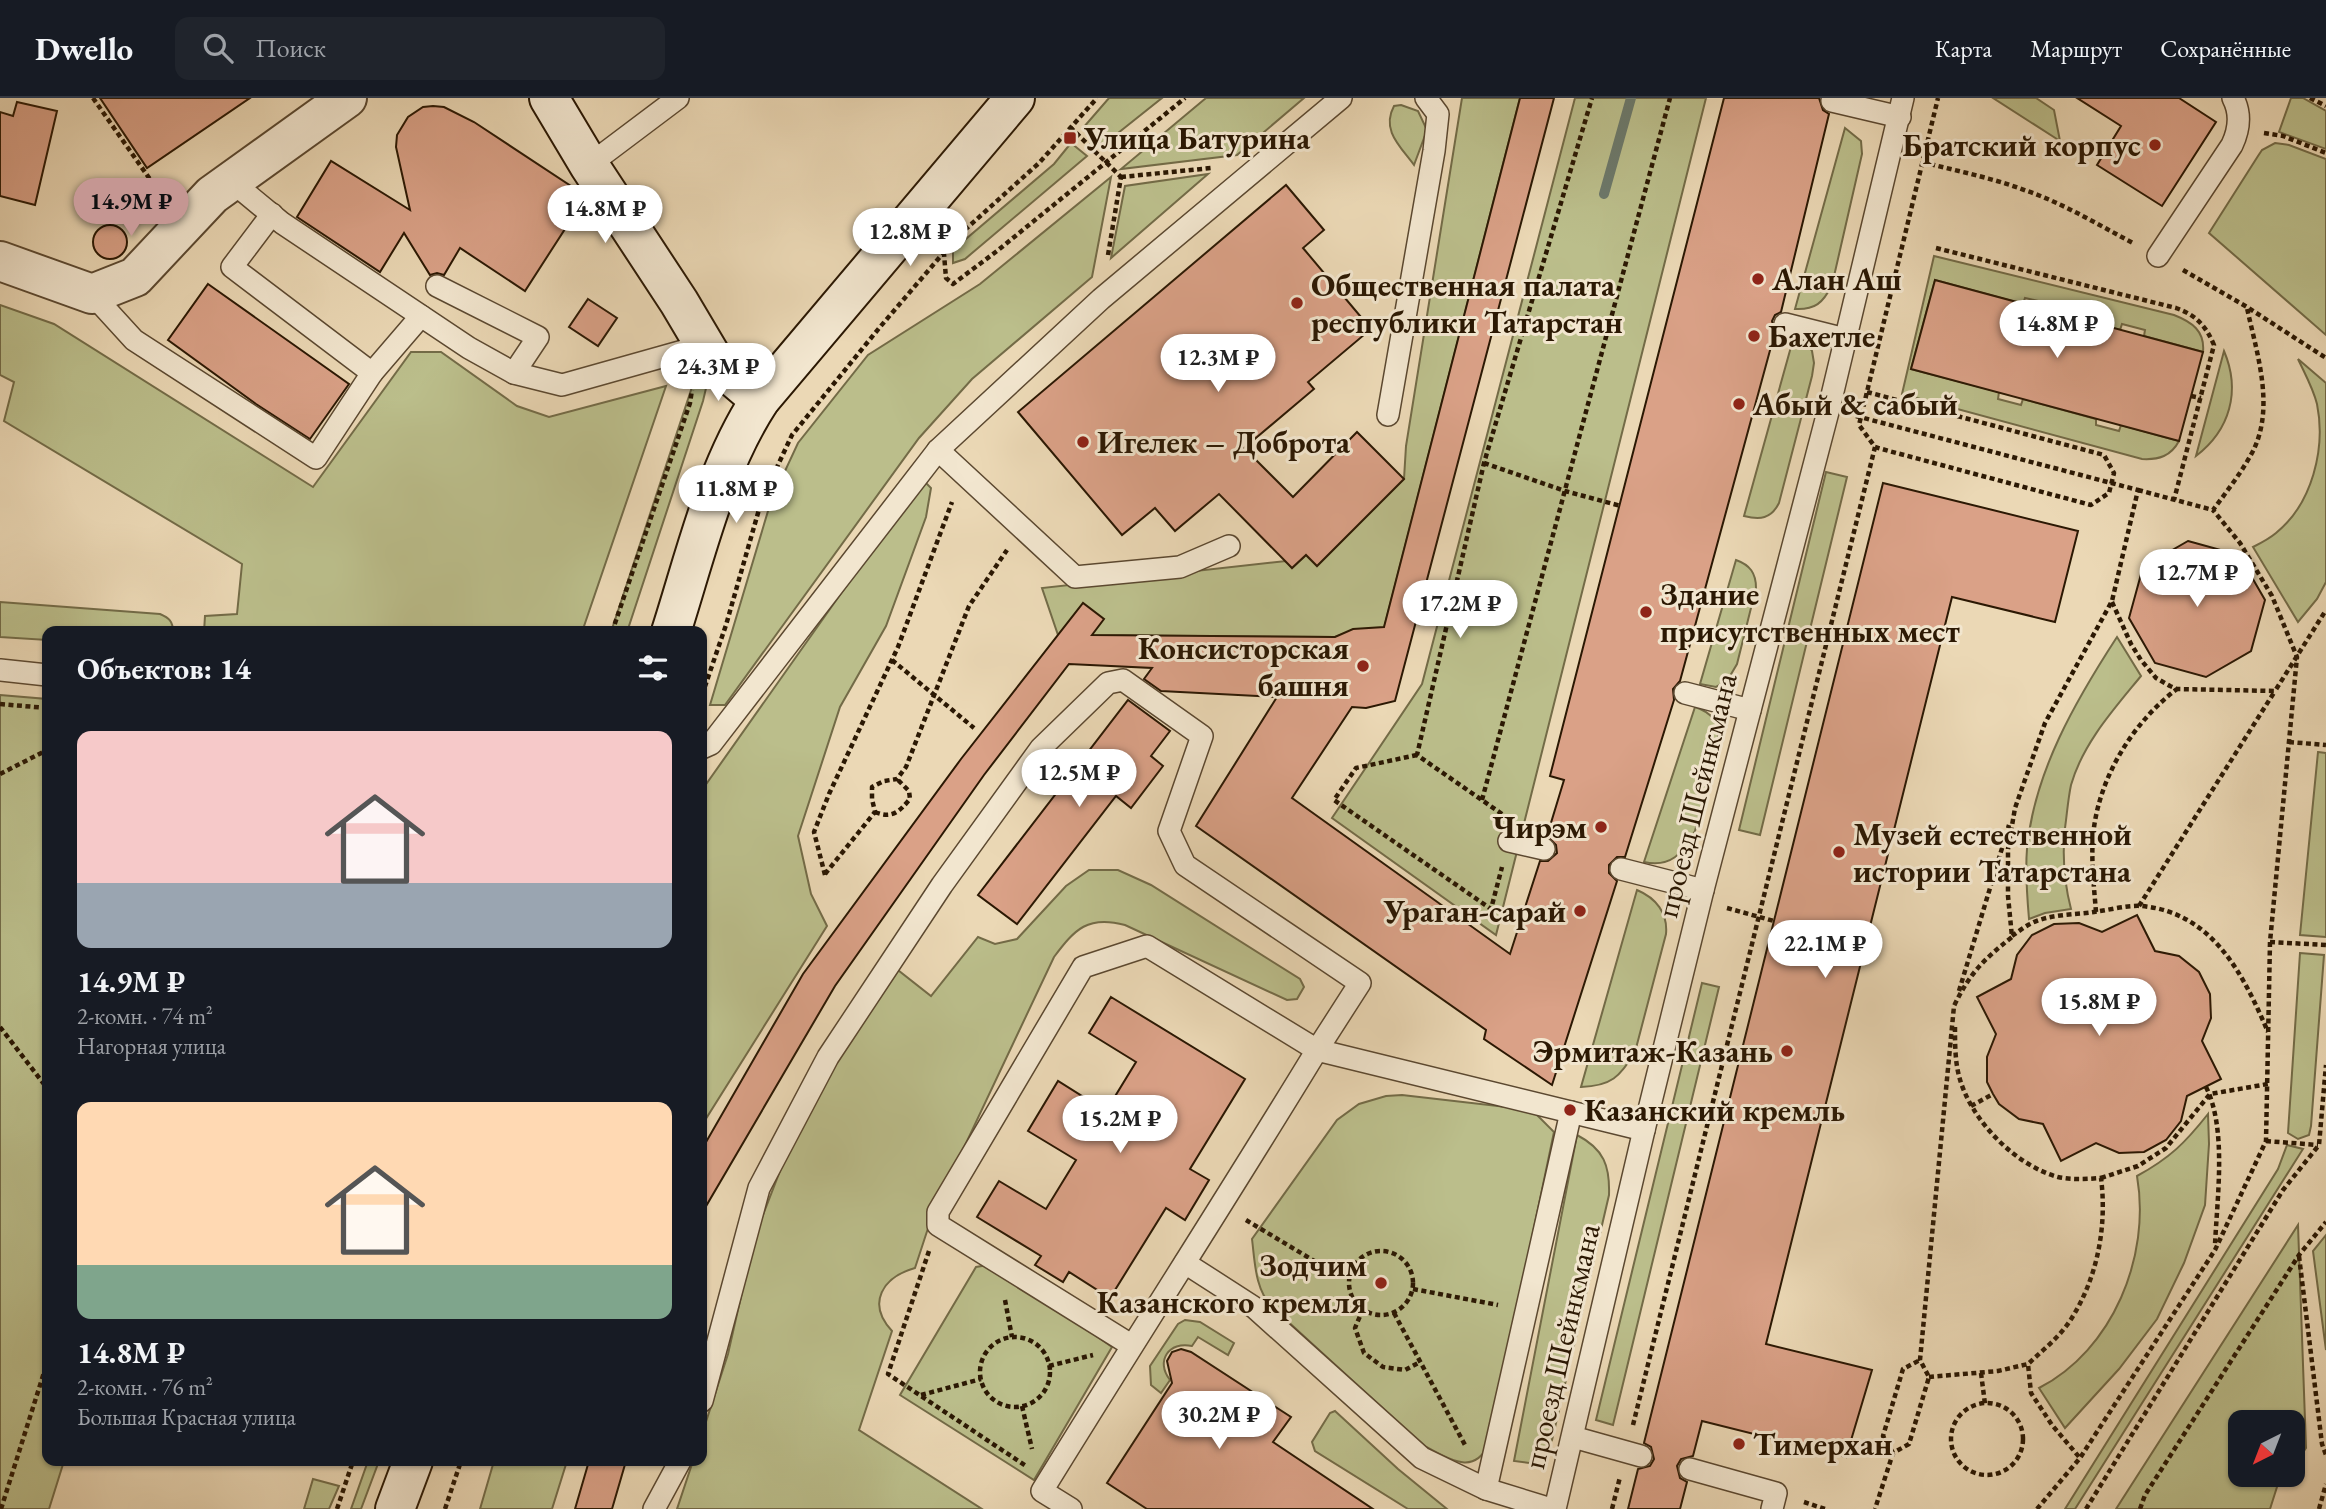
<!DOCTYPE html>
<html lang="ru">
<meta charset="utf-8">
<style>
body{margin:0;font-family:"EB Garamond",serif;background:#20242c;color:#f1f3f6;height:100vh;display:flex;flex-direction:column;font-size:26px;white-space:nowrap}
*{box-sizing:border-box;margin:0}
p{font-size:23px;color:#9ea1a6}
.icon{flex:none;width:38px;height:38px;fill:none;stroke:currentColor;stroke-width:2;stroke-linecap:round;stroke-linejoin:round}
.map{position:relative;flex:1;overflow:hidden}
.details{position:absolute;left:42px;top:528px;width:665px;height:840px;display:flex;flex-direction:column;background:#171b24;border-radius:14px;box-shadow:0 2px 5px #0004}
.details>*{flex:none}
.needle{width:46px;rotate:222deg}
.tools{position:absolute;left:2228px;top:1312px;display:grid;gap:14px}
.tools a{display:grid;place-items:center;width:77px;height:77px;border-radius:14px;background:#171b24;box-shadow:0 2px 5px #0004;font-size:35px}
.price{position:absolute;translate:-50% -60px;padding:0 16px;border-radius:24px;background:#fff;color:#222;font-size:23px;line-height:46px;filter:drop-shadow(0 2px 4px #0008)}
.price::after{content:'';position:absolute;left:50%;top:42px;width:21px;height:16px;margin-left:-10px;background:inherit;clip-path:polygon(0 0,100% 0,50% 100%)}
.price.on{background:#c59692;color:#111}
ul{padding:0;list-style:none}
li{display:grid;align-content:center;gap:14px;height:371px;padding:0 35px}
li span{display:grid;place-items:center;height:217px;border-radius:14px;color:#555}
li>.icon{margin-inline-start:auto}
span .icon{width:126px;height:126px;fill:#fffc;stroke-width:1}
li b{font-size:30px}
h2{display:flex;justify-content:space-between;align-items:center;height:84px;padding:0 35px;font-size:30px}
header{display:flex;align-items:center;gap:42px;box-sizing:border-box;height:98px;padding:0 35px;background:#171b24;border-bottom:2px solid #363941}
header strong{font-size:33px}
nav{display:flex;gap:38px;margin-inline-start:auto;font-size:24px}
.search{width:490px;height:63px;background:#20242c;display:flex;align-items:center;gap:18px;box-sizing:border-box;padding:0 24px;border-radius:14px;color:#9ea1a6;font-size:26px}
.map>svg:first-child{display:block}
.green{fill:#bbbe8b;stroke:#736b47;stroke-width:2}
.lines{fill:none;stroke-linecap:round;stroke-linejoin:round}
.stream{stroke:#6c796b;stroke-width:10}
.building{fill:#daa187;stroke:#2b1803;stroke-width:2}
.lane-casing{stroke:#5b4830;stroke-width:24}
.street-casing{stroke:#5b4830;stroke-width:42}
.secondary-casing{stroke:#2b1803;stroke-width:42}
.path{stroke:#2b1803;stroke-width:4.5;stroke-dasharray:5 3.5;stroke-linecap:butt}
.lane{stroke:#f2e6cf;stroke-width:21}
.street{stroke:#f2e6cf;stroke-width:38}
.secondary{stroke:#f2e6cf;stroke-width:38}
.poi-dot{fill:#8f2418;stroke:#f2e6cf;stroke-width:2.5}
.labels{text-anchor:middle;dominant-baseline:central;stroke-width:6;stroke-linejoin:round;paint-order:stroke}
.poi-label{font-size:32px;font-weight:bold;fill:#2b1803;stroke:#f2e6cf;text-anchor:start}
.street-label{font-size:32px;fill:#2b1803;stroke:#f2e6cf}
</style>
<header>
<strong>Dwello</strong>
<div class="search"><svg class="icon" aria-label="search" viewBox="0 0 24 24"><circle cx="10" cy="10" r="6"/><path d="M15 15l6 6"/></svg>Поиск</div>
<nav><a>Карта</a><a>Маршрут</a><a>Сохранённые</a></nav>
</header>
<div class="map">
<svg width="2326" height="1411" viewBox="0 0 2326 1411">
<rect width="100%" height="100%" fill="#ebd8b5"/>
<filter id="stains"><feTurbulence type="fractalNoise" baseFrequency=".00286" numOctaves="4"/><feColorMatrix values="0 0 0 0 .2 0 0 0 0 .09 0 0 0 0 .02 0 0 0 .5 -.17"/></filter>
<radialGradient id="worn" r=".72"><stop offset=".6" stop-color="#630" stop-opacity="0"/><stop offset="1" stop-color="#630" stop-opacity=".3"/></radialGradient>
<!-- green -->
<g class="green">
<polygon points="1109,0 1162,0 1103,47 1083,30"/>
<polygon points="1206,0 1304,0 1237,57 1121,71"/>
<path d="M1462 0H1520L1383 534C1364 529 1353 531 1335 539L1058 537 1042 490 1286 463 1292 470 1306 457 1317 468 1404 381 1406 348Z"/>
<polygon points="1575,0 1706,0 1496,837 1332,720 1422,586"/>
<polygon points="1993,0 2036,0 2054,12 2060,43"/>
<polygon points="2291,0 2303,0 2326,13 2326,51 2279,34"/>
<path d="M1401 7 1418 13 1427 32 1414 67C1400 48 1381 32 1394 8Z"/>
<path d="M1845 30 1861 43 1862 56 1832 187C1823 205 1815 212 1795 211Z"/>
<polygon points="1071,45 1087,58 965,161 953,165 953,152 1054,66"/>
<polygon points="2275,45 2289,47 2326,61 2326,237 2209,135 2258,58 2262,52"/>
<polygon points="1208,76 1111,160 1125,88"/>
<polygon points="1111,79 1092,179 972,281 919,340 725,607 710,607 771,403 798,345 868,257 980,186"/>
<path d="M1934 158 2174 217C2192 224 2205 233 2203 254L2144 238 2145 232 2122 226 2120 232 2046 212 2047 205 2025 200 2023 206 1935 182 1911 271 1999 294 1998 301 2021 307 2023 301 2096 321V327L2119 333 2121 327 2179 343C2171 358 2159 362 2142 361L1902 296Z"/>
<polygon points="0,207 54,226 313,389 411,254 441,254 517,308 549,319 666,288 582,534 204,534 205,518 237,516 242,466 4,323 14,284 0,277"/>
<path d="M1794 238 1804 242 1812 253 1814 265 1812 278 1779 405C1771 421 1760 422 1744 418Z"/>
<path d="M2224 253C2241 293 2230 332 2196 358Z"/>
<path d="M2298 261 2326 285V484L2317 501 2298 524 2253 449C2261 445 2269 441 2276 435 2312 406 2326 351 2317 306 2313 290 2305 276 2298 261Z"/>
<polygon points="707,286 703,303 627,534 611,534 692,289"/>
<polygon points="1826,374 1847,379 1760,737 1739,732"/>
<polygon points="923,382 931,390 926,419 886,528 840,609 798,738 811,796 827,828 702,1027 702,692 907,402"/>
<path d="M1736 462C1750 467 1756 475 1756 490L1737 566 1727 583 1716 589 1700 586Z"/>
<path d="M0 504 160 516C169 520 173 523 173 534H47V542L0 539Z"/>
<path d="M2117 539 2141 578C2114 611 2083 645 2071 687 2068 701 2067 716 2065 730 2062 759 2064 784 2071 811L2045 815 2029 821C2027 798 2025 774 2027 751 2034 674 2076 602 2117 539Z"/>
<polygon points="0,597 47,601 47,1363 64,1363 49,1411 0,1411"/>
<path d="M1695 609C1713 615 1719 624 1718 644L1695 733C1684 755 1670 770 1644 764Z"/>
<polygon points="2318,654 2326,655 2326,839 2300,837"/>
<path d="M1089 772H1118L1151 787 1300 881 1304 889 1297 901 1287 902 1125 827C1088 817 1075 831 1054 859L933 1115 915 1170C883 1179 866 1205 892 1233L859 1332 982 1411H677L693 1363H702V1336L728 1256 749 1163 761 1122 809 998 894 869 931 898 978 839 995 846 1017 841 1066 788Z"/>
<path d="M1637 792C1656 800 1668 815 1666 836L1635 954C1620 979 1611 988 1581 989Z"/>
<polygon points="2300,855 2324,857 2311,1028 2309,1037 2298,1041 2288,1035"/>
<polygon points="1702,885 1719,889 1613,1327 1596,1322"/>
<path d="M1402 997 1532 1012 1554 1034 1489 1346C1473 1379 1449 1360 1424 1348L1272 1209C1255 1191 1255 1165 1252 1141L1337 1022 1359 1006 1386 998Z"/>
<path d="M2208 1016 2209 1046 2205 1107 2184 1165 2157 1221 2119 1271 2065 1330 2039 1290C2113 1252 2151 1158 2137 1078 2170 1060 2185 1045 2208 1016Z"/>
<path d="M1577 1037C1604 1051 1610 1068 1609 1097L1552 1342 1543 1356 1529 1365 1514 1363Z"/>
<polygon points="2287,1047 2303,1051 2075,1411 2065,1411 2278,1071"/>
<polygon points="2298,1127 2306,1350 2293,1369 2292,1325 2240,1325 2240,1377 2286,1377 2277,1389 2270,1411 2116,1411"/>
<polygon points="2326,1137 2326,1252 2313,1153"/>
<polygon points="994,1166 1112,1249 1034,1382 900,1297 976,1169"/>
<path d="M1185 1222 1200 1224 1234 1245 1228 1257 1198 1239 1192 1248C1169 1243 1155 1263 1170 1282L1161 1295 1151 1287 1150 1268 1178 1226Z"/>
<polygon points="1335,1313 1398,1371 1447,1411 1408,1411 1315,1353 1312,1344 1330,1315"/>
<polygon points="368,1363 379,1363 361,1411 351,1411"/>
<polygon points="494,1363 567,1363 552,1411 480,1411"/>
<polygon points="313,1381 339,1388 329,1411 304,1411"/>
</g>
<g class="lines">
<!-- stream -->
<polyline class="stream" points="1604,96 1631,0"/>
</g>
<!-- building -->
<g class="building">
<polygon points="100,0 250,0 147,70"/>
<polygon points="1520,0 1554,0 1395,603 1366,610 1352,609 1292,700 1510,856 1540,763 1548,763 1557,755 1556,747 1547,738 1564,682 1550,678 1724,0 1819,0 1823,12 1829,16 1781,214 1775,217 1772,223 1775,234 1680,583 1673,591 1674,602 1625,759 1617,759 1609,767 1609,775 1617,783 1552,987 1484,941 1486,932 1196,728 1277,599 1161,593 1144,581 1152,570 1069,566 984,677 835,888 702,1115 702,1051 803,876 961,661 1083,505 1104,521 1092,537 1335,539 1353,531 1384,529"/>
<polygon points="2077,0 2179,0 2216,24 2162,108 2097,67 2121,28"/>
<polygon points="17,4 57,13 35,107 0,98 0,14 13,18"/>
<polygon points="433,8 444,9 474,24 580,94 585,100 525,193 460,150 444,177 437,175 430,177 404,135 380,174 297,119 331,63 410,112 396,49 397,37 408,19 423,9"/>
<polygon points="1286,87 1324,132 1303,150 1371,231 1308,284 1314,291 1244,350 1293,399 1357,334 1404,381 1317,468 1306,457 1292,470 1219,396 1175,433 1155,410 1122,437 1018,314"/>
<circle cx="110" cy="144" r="17"/>
<polygon points="1935,182 2203,254 2179,343 1911,271"/>
<polygon points="208,186 349,286 310,341 256,306 168,242"/>
<polygon points="588,201 617,220 598,248 569,229"/>
<polygon points="1883,385 2078,433 2055,524 1952,499 1766,1246 1872,1272 1846,1359 1702,1323 1693,1358 1681,1361 1677,1368 1680,1380 1687,1384 1680,1411 1628,1411 1638,1371 1650,1368 1654,1361 1651,1349 1644,1345"/>
<polygon points="2188,443 2239,457 2265,502 2251,553 2206,579 2155,565 2129,520 2143,469"/>
<polygon points="1128,602 1170,633 1151,658 1163,668 1131,710 1116,698 1017,826 978,797"/>
<polygon points="2137,817 2155,853 2179,858 2199,874 2210,896 2211,920 2202,943 2221,981 2187,998 2181,1023 2166,1042 2144,1054 2119,1055 2096,1045 2061,1063 2043,1026 2019,1021 1999,1006 1993,996 1987,984 1987,959 1996,936 1977,899 2011,881 2017,857 2032,837 2054,826 2079,825 2102,834"/>
<polygon points="1111,899 1245,981 1190,1071 1209,1082 1185,1122 1166,1110 1110,1200 1069,1174 1063,1184 1035,1167 1041,1158 977,1119 999,1083 1046,1111 1076,1062 1028,1033 1058,983 1106,1013 1136,964 1089,935"/>
<polygon points="1181,1251 1191,1254 1291,1319 1273,1344 1373,1411 1147,1411 1107,1385 1172,1285 1167,1263 1172,1254"/>
<polygon points="589,1363 626,1363 612,1411 575,1411"/>
</g>
<g class="lines">
<!-- lane casing -->
<g class="lane-casing">
<g id="lane">
<polyline points="1832,3 1900,19"/>
<polyline points="589,67 678,0"/>
<polyline points="231,83 282,125 469,250 514,275 562,287 690,251"/>
<polyline points="272,116 232,169 372,275 421,218"/>
<path d="M2158 158 2232 47C2239 32 2241 15 2233 0"/>
<polyline points="437,188 538,239 514,275"/>
<polyline points="92,196 134,242 316,360 372,275"/>
<polyline points="1785,226 1845,241"/>
<polyline points="1388,317 1434,53 1438,16 1426,0"/>
<polyline points="938,352 1075,479 1180,469 1229,448"/>
<polyline points="0,572 47,577"/>
<polyline points="1685,595 1750,612"/>
<polyline points="702,650 711,646 938,352 1101,201 1341,0"/>
<polyline points="1509,743 1544,751"/>
<polyline points="1621,771 1703,792"/>
<polyline points="1185,1165 1255,1210 1422,1360 1486,1391 1551,1411"/>
<polyline points="702,1303 759,1090 828,959 942,787 1041,650 1108,585 1123,582 1202,638 1169,733 1185,767 1360,885 1317,952 1147,848 1083,869 938,1114 938,1127 1131,1247"/>
<polyline points="1573,1339 1641,1358"/>
<polyline points="1690,1371 1776,1395 1772,1411"/>
<polyline points="1486,1391 1571,1014"/>
<polyline points="654,1411 680,1363"/>
<path d="M1071 1411 1042 1393C1133 1245 1227 1100 1317 952L1644 1032"/>
<polyline points="1555,1411 1644,1032 1703,792 1829,310 1903,0"/>
</g>
</g>
<!-- street casing -->
<g class="street-casing">
<polyline id="street" points="0,163 92,196 135,179 212,97 347,0"/>
</g>
<!-- secondary casing -->
<g class="secondary-casing">
<g id="secondary">
<polyline points="549,0 589,67 679,204 714,263 760,302"/>
<path d="M671 534C696 456 715 371 760 302L1015 0"/>
<polyline points="395,1411 413,1363"/>
</g>
</g>
<!-- path -->
<g class="path">
<polyline points="93,0 161,97"/>
<polyline points="2310,0 2326,8"/>
<polyline points="1070,29 1121,79"/>
<polyline points="2264,35 2283,38 2326,55"/>
<path d="M1922 64C1957 73 1993 80 2027 93 2065 106 2100 128 2135 146"/>
<polyline points="1121,79 1211,70"/>
<polyline points="936,149 944,156 946,180 953,186 997,153 1185,0"/>
<path d="M1936 150 2176 210C2196 217 2206 228 2214 247L2174 402"/>
<polyline points="1108,157 1121,79"/>
<polyline points="2183,172 2247,209 2326,260"/>
<polyline points="1867,294 2104,357 2114,375 2109,395 2091,407 1889,353 1875,349 1859,327 1938,0"/>
<polyline points="2191,298 2201,300"/>
<path d="M1856 318 2138 392 2112 503 2045 625 2015 710 2008 751V798L2012 839C1983 862 1970 875 1954 908L1920 1262 1929 1279 1909 1346 1893 1355 1875 1411"/>
<polyline points="1484,365 1565,393 1621,408"/>
<path d="M2138 392 2213 412C2227 393 2242 374 2253 353 2275 309 2257 256 2247 210"/>
<polyline points="2112,504 2131,546 2141,562 2156,580 2170,588 2177,591 2275,593 2326,512"/>
<polyline points="612,534 690,305 692,292"/>
<polyline points="892,562 974,630"/>
<polyline points="702,597 726,527 762,401 792,337 880,229 957,139 1039,65 1097,0"/>
<polyline points="0,606 47,610"/>
<polyline points="2289,644 2326,647"/>
<polyline points="1417,657 1356,670 1334,702 1491,811 1502,769"/>
<polyline points="0,676 47,652"/>
<polyline points="1482,702 1670,0"/>
<path d="M875 714C892 721 899 714 910 701L909 693 897 681"/>
<polyline points="1502,716 1417,657 1484,365 1592,0"/>
<polyline points="825,776 875,714 872,701 872,689 884,683 897,681 906,669 969,508 1007,452"/>
<polyline points="825,777 814,734 829,696 898,549 952,404"/>
<polyline points="2139,808 2275,593"/>
<polyline points="1727,810 1774,823"/>
<path d="M2096 814C2094 789 2091 763 2093 738 2098 681 2132 625 2177 591"/>
<path d="M2012 838C2018 834 2024 829 2030 826 2048 816 2074 817 2094 814 2109 812 2127 807 2142 808 2213 815 2243 876 2268 934"/>
<polyline points="2270,844 2326,847"/>
<polyline points="1959,893 2009,727"/>
<polyline points="0,929 47,990"/>
<path d="M1955 929C1955 945 1955 963 1959 978 1970 1021 2014 1067 2058 1079 2072 1082 2087 1081 2101 1080 2107 1127 2098 1177 2073 1218 2062 1237 2044 1251 2028 1266"/>
<path d="M2206 989C2227 1031 2217 1100 2215 1147"/>
<polyline points="1971,1008 1993,996"/>
<polyline points="2266,1043 2318,1047"/>
<polyline points="2101,1080 2138,1068 2166,1050 2210,996 2268,986"/>
<polyline points="1246,1122 1321,1167 1351,1172"/>
<circle cx="1381" cy="1185" r="32"/>
<polyline points="929,1153 888,1276 1026,1368"/>
<polyline points="2299,1158 2322,1346 2326,1357"/>
<polyline points="1413,1191 1498,1207"/>
<polyline points="1005,1202 1012,1239"/>
<polyline points="1363,1211 1355,1230 1364,1255 1383,1269 1405,1272 1420,1264"/>
<polyline points="1394,1215 1465,1347"/>
<circle cx="1015" cy="1274" r="35"/>
<polyline points="1049,1268 1093,1257"/>
<polyline points="1981,1275 1985,1306"/>
<polyline points="1929,1279 1998,1273 2028,1266 2031,1295 2052,1327 2080,1360"/>
<polyline points="921,1297 981,1281"/>
<circle cx="1987" cy="1341" r="36"/>
<polyline points="1022,1308 1032,1351"/>
<polyline points="1633,1327 1875,349"/>
<polyline points="1893,1355 1883,1338 1903,1271 1920,1262"/>
<polyline points="1804,1404 1825,1411"/>
<polyline points="1,1411 47,1265"/>
<polyline points="337,1411 353,1363"/>
<polyline points="445,1411 461,1363"/>
<polyline points="1612,1411 1620,1379"/>
<polyline points="2037,1411 2080,1360 2215,1152 2266,1043 2270,844 2297,559 2272,498 2240,445 2213,412"/>
<polyline points="2086,1411 2283,1092 2319,1047 2326,967"/>
<polyline points="2140,1411 2145,1397 2299,1157 2326,1124"/>
<polyline points="2319,1411 2326,1386"/>
</g>
<!-- lane -->
<use href="#lane" class="lane"/>
<!-- street -->
<use href="#street" class="street"/>
<!-- secondary -->
<use href="#secondary" class="secondary"/>
</g>
<!-- markers -->
<g class="poi-dot">
<rect x="1063" y="33" width="14" height="14" rx="3.5"/>
<circle cx="2155" cy="47" r="7"/>
<circle cx="1758" cy="181" r="7"/>
<circle cx="1297" cy="205" r="7"/>
<circle cx="1754" cy="238" r="7"/>
<circle cx="1739" cy="306" r="7"/>
<circle cx="1083" cy="344" r="7"/>
<circle cx="1646" cy="514" r="7"/>
<circle cx="1363" cy="568" r="7"/>
<circle cx="1601" cy="729" r="7"/>
<circle cx="1839" cy="754" r="7"/>
<circle cx="1580" cy="813" r="7"/>
<circle cx="1787" cy="953" r="7"/>
<circle cx="1570" cy="1012" r="7"/>
<circle cx="1381" cy="1185" r="7"/>
<circle cx="1739" cy="1346" r="7"/>
</g>
<g class="labels">
<!-- poi labels -->
<g class="poi-label">
<text x="1084" y="40">Улица Батурина</text>
<text x="2141" y="47" text-anchor="end">Братский корпус</text>
<text x="1772" y="181">Алан Аш</text>
<text x="1311" y="187">Общественная палата<tspan x="1311" dy="37">республики Татарстан</tspan></text>
<text x="1768" y="238">Бахетле</text>
<text x="1753" y="306">Абый &amp; сабый</text>
<text x="1097" y="344">Игелек – Доброта</text>
<text x="1660" y="496">Здание<tspan x="1660" dy="37">присутственных мест</tspan></text>
<text x="1349" y="550" text-anchor="end">Консисторская<tspan x="1349" dy="37">башня</tspan></text>
<text x="1587" y="729" text-anchor="end">Чирэм</text>
<text x="1853" y="736">Музей естественной<tspan x="1853" dy="37">истории Татарстана</tspan></text>
<text x="1566" y="813" text-anchor="end">Ураган-сарай</text>
<text x="1773" y="953" text-anchor="end">Эрмитаж-Казань</text>
<text x="1584" y="1012">Казанский кремль</text>
<text x="1367" y="1167" text-anchor="end">Зодчим<tspan x="1367" dy="37">Казанского кремля</tspan></text>
<text x="1753" y="1346">Тимерхан</text>
</g>
<!-- street labels -->
<g class="street-label">
<text transform="translate(1696 697) rotate(-76)">проезд Шейнкмана</text>
<text transform="translate(1561 1248) rotate(-77)">проезд Шейнкмана</text>
</g>
</g>
<rect width="100%" height="100%" filter="url(#stains)"/>
<rect width="100%" height="100%" fill="url(#worn)"/>
</svg>
<div class="tools">
<a><svg class="needle" viewBox="-14 -14 28 28"><path d="M0-13l5 13h-10z" fill="#e53935"/><path d="M0 13l5-13h-10z" fill="#9ea1a6"/></svg></a>
</div>
<b class="price on" style="left:131px;top:140px">14.9M ₽</b>
<b class="price" style="left:605px;top:147px">14.8M ₽</b>
<b class="price" style="left:910px;top:170px">12.8M ₽</b>
<b class="price" style="left:2057px;top:262px">14.8M ₽</b>
<b class="price" style="left:1218px;top:296px">12.3M ₽</b>
<b class="price" style="left:718px;top:305px">24.3M ₽</b>
<b class="price" style="left:736px;top:427px">11.8M ₽</b>
<b class="price" style="left:2197px;top:511px">12.7M ₽</b>
<b class="price" style="left:1460px;top:542px">17.2M ₽</b>
<b class="price" style="left:1079px;top:711px">12.5M ₽</b>
<b class="price" style="left:1825px;top:882px">22.1M ₽</b>
<b class="price" style="left:2099px;top:940px">15.8M ₽</b>
<b class="price" style="left:1120px;top:1057px">15.2M ₽</b>
<b class="price" style="left:1219px;top:1353px">30.2M ₽</b>
<section class="details">
<h2>Объектов: 14<svg class="icon" aria-label="filters" viewBox="0 0 24 24"><path d="M4 7h16M4 17h16"/><circle cx="9" cy="7" r="2"/><circle cx="15" cy="17" r="2"/></svg></h2>
<ul>
<li><span style="background:linear-gradient(#f6c9c9 70%,#9aa5b1 0)"><svg class="icon" aria-label="home" viewBox="0 0 24 24"><path d="M3 11l9-7 9 7M6 9v11h12V9"/></svg></span><div><b>14.9M ₽</b><p>2-комн. · 74 m²</p><p>Нагорная улица</p></div></li>
<li><span style="background:linear-gradient(#ffd9b3 75%,#7fa58c 0)"><svg class="icon" aria-label="home" viewBox="0 0 24 24"><path d="M3 11l9-7 9 7M6 9v11h12V9"/></svg></span><div><b>14.8M ₽</b><p>2-комн. · 76 m²</p><p>Большая Красная улица</p></div></li>
</ul>
</section>
</div>
